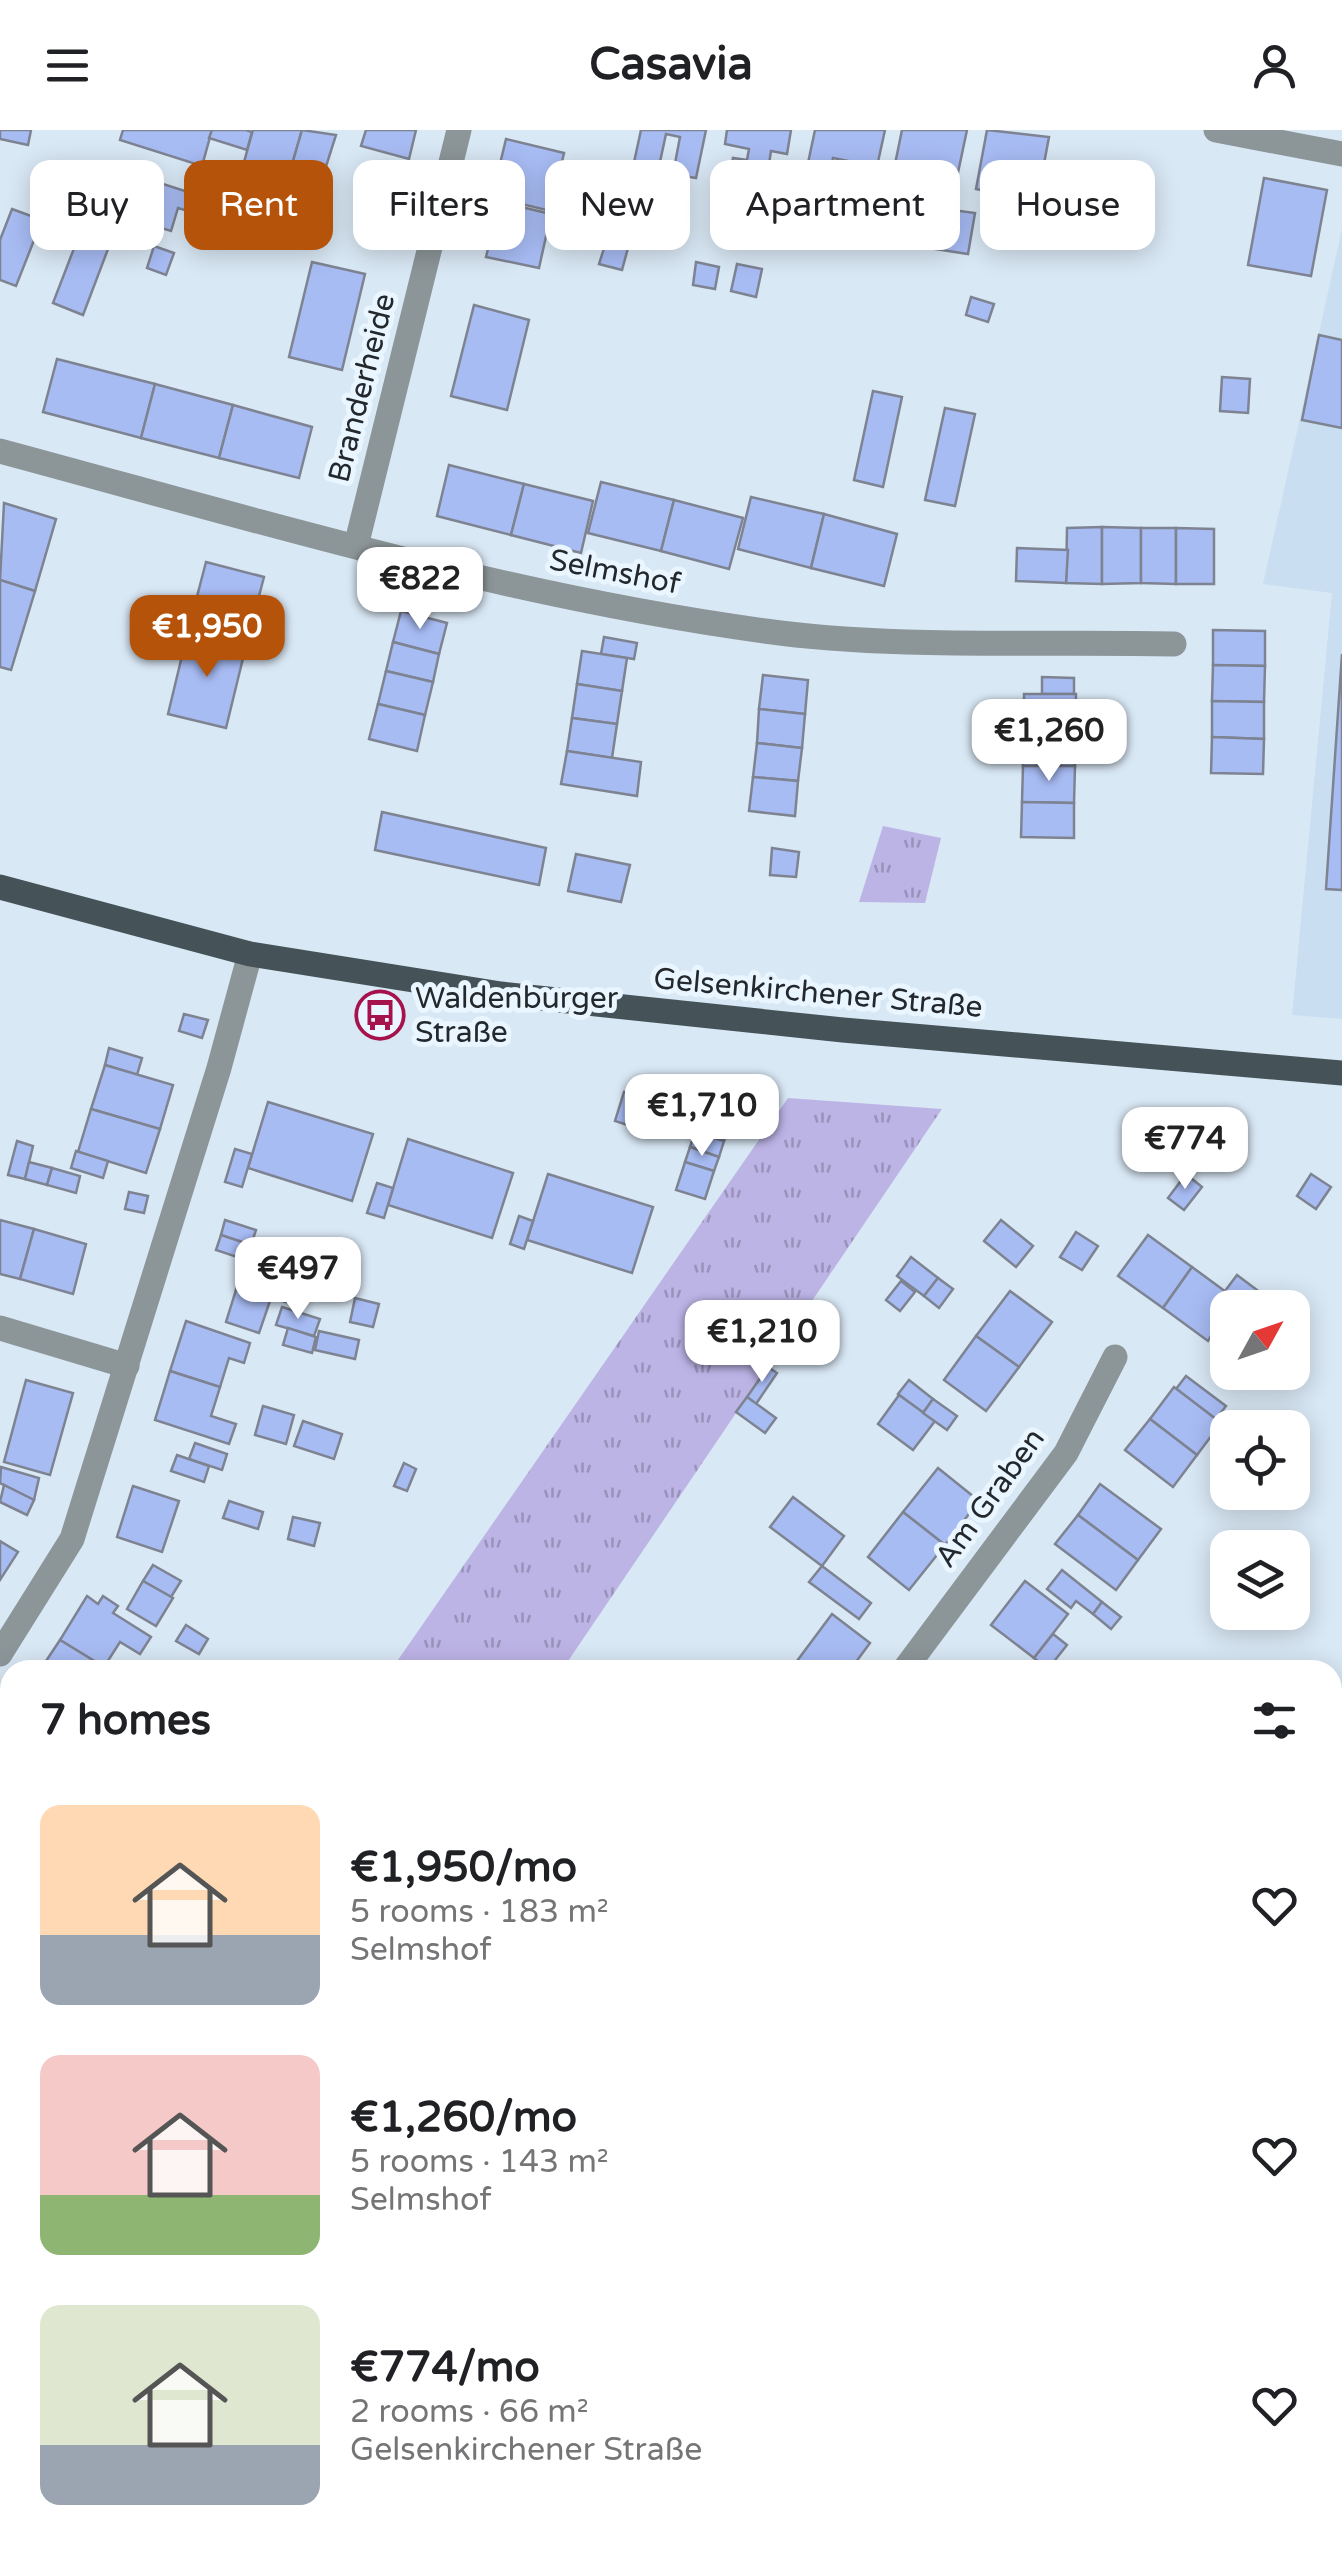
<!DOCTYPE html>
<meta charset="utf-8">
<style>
body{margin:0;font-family:"Varela Round",sans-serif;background:#f6f6f6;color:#202124;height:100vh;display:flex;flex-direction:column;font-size:38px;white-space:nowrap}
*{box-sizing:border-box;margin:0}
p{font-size:32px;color:#757577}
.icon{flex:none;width:55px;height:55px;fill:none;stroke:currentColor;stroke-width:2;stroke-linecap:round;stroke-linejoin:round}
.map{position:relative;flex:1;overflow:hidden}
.drawer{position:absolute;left:0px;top:1530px;width:1342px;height:892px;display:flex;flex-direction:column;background:#fff;border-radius:30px 30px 0 0;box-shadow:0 5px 25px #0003}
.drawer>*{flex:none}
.guide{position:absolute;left:30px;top:30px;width:1282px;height:90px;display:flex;gap:20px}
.needle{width:65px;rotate:50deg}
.buttons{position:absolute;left:1210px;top:1160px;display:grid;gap:20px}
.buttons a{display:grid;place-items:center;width:100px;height:100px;border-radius:20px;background:#fff;box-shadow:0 5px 25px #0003;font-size:50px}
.price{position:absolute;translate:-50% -85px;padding:0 22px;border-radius:20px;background:#fff;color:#222;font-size:32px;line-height:65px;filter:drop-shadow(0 2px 5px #0008)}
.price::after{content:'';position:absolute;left:50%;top:60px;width:30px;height:22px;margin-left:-15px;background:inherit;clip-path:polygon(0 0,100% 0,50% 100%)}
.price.current{background:#b45309;color:#fff}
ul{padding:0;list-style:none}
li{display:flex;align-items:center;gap:30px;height:250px;padding:0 40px}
li span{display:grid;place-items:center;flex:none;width:280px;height:200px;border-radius:20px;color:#555}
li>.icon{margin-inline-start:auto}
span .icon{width:120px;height:120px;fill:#fffc;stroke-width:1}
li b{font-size:42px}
h2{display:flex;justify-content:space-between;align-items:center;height:120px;padding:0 40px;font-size:42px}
.tag{padding:0 35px;border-radius:20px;background:#fff;box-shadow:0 5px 25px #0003;font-size:35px;line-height:90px}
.tag.current{background:#b45309;color:#fff}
header{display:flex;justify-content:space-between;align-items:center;height:130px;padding:0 40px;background:#fff;font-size:45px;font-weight:800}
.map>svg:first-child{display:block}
.built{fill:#cadef1}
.grass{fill:url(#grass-tufts)}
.building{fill:#a8bcf4;stroke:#7e8392;stroke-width:2.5}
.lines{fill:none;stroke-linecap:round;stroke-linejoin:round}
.minor{stroke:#8c9598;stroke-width:25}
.major{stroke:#455358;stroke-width:25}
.labels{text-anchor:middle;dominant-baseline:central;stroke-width:10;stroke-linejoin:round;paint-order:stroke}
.street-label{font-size:30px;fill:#23282d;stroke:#e9f5ff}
.poi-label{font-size:30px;fill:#23282d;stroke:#e9f5ff;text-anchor:start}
</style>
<header><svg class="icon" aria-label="menu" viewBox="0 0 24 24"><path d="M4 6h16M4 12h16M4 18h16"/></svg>Casavia<svg class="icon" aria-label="person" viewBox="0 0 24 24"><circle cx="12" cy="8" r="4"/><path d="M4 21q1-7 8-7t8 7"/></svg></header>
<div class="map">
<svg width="1342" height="2422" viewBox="0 0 1342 2422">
<defs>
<pattern id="grass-tufts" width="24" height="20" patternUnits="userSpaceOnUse" patternTransform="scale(2.5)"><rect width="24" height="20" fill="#bdb4e6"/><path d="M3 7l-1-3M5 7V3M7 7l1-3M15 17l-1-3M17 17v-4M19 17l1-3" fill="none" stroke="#9992bb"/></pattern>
</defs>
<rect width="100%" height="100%" fill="#d9e8f5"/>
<!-- built -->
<polygon class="built" points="1342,99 1342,889 1292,885 1332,463 1263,454"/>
<!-- grass -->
<g class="grass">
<polygon points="883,696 941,708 925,773 859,772"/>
<polygon points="788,968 942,979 562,1540 391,1540"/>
</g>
<!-- building -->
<g class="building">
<polygon points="0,0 31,0 28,15 0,9"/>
<polygon points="123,0 212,0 202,36 120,10"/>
<polygon points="212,0 246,0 252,2 247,20 209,8"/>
<polygon points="253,0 302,0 278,83 233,71"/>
<polygon points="302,0 336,5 309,90 278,83"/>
<polygon points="366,0 416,0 409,29 361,16"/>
<polygon points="641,0 706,0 696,48 673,44 680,7 666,4 658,41 633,37"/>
<polygon points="727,0 791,0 787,24 771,21 769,34 788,37 783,63 729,53 733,28 747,30 749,19 725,14"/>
<polygon points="815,0 885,0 872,59 848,54 853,32 833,28 827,57 804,52"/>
<polygon points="902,0 967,0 956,52 894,39"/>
<polygon points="987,0 1049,7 1037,71 976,59"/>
<polygon points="506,9 564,23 557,53 611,67 605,94 492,67"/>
<polygon points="110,37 210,69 205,86 178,78 171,101 123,86 125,78 100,71"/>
<polygon points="1264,48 1327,60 1311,146 1248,135"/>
<polygon points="917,60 947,65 945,79 975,83 968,124 909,115"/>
<polygon points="1001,66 1039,72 1037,87 998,81"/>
<polygon points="483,68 551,84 539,138 486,127 493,98 477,95"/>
<polygon points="12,79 42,90 16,156 0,150 0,110"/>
<polygon points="78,108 108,119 83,185 53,173"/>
<polygon points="606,112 628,118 622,140 599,134"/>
<polygon points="154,116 174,123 166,145 147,138"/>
<polygon points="312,132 365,144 342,240 289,227"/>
<polygon points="696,132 719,137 715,159 693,155"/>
<polygon points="737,134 762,139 756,167 731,161"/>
<polygon points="971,167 994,174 988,192 966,185"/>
<polygon points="474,175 529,190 507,280 451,266"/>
<polygon points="1319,205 1342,210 1342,298 1302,290"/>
<polygon points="57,229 155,254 141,308 43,282"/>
<polygon points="1222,247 1250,249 1248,283 1220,281"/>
<polygon points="155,254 233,275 219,328 141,308"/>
<polygon points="873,261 902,267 883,357 854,350"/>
<polygon points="233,275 312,297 299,348 219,328"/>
<polygon points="945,278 975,284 955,376 925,370"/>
<polygon points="449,335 524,354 511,405 437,386"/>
<polygon points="601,352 674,370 661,421 588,403"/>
<polygon points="524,354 593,371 581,423 511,405"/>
<polygon points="751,367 824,384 811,438 738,419"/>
<polygon points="674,370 743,388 729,439 661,421"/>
<polygon points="4,373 56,389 35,461 0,450"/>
<polygon points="824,384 897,404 884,456 811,438"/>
<polygon points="1102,397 1102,454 1066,453 1067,398"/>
<polygon points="1102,397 1141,398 1141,453 1102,454"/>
<polygon points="1141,398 1176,398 1176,454 1141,453"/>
<polygon points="1176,398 1214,399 1214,454 1176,454"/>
<polygon points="1017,418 1068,420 1066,453 1016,451"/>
<polygon points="206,432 264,447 246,516 188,501"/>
<polygon points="0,450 35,461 11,540 0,537"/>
<polygon points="401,481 447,493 439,524 393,512"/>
<polygon points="1213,500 1265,501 1265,536 1213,535"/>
<polygon points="188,501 246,516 226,598 168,584"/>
<polygon points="604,507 637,513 634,529 601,524"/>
<polygon points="393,512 439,524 433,552 386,541"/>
<polygon points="582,521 627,528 622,561 577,554"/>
<polygon points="1342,524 1342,760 1326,759"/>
<polygon points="1213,535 1265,536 1264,572 1212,571"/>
<polygon points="386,541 433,552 425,585 378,574"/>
<polygon points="763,545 808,550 805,584 759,579"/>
<polygon points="1042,547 1074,548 1074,564 1042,564"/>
<polygon points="577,554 622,561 617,594 572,588"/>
<polygon points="1024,564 1076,564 1075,601 1024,599"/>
<polygon points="1212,571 1264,572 1264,609 1212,607"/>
<polygon points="378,574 425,585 417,621 369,609"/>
<polygon points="759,579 805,584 802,618 757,613"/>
<polygon points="572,588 617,594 612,628 567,621"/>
<polygon points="1024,599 1075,601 1075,636 1023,636"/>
<polygon points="1212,607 1264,609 1263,644 1211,643"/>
<polygon points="757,613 802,618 798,651 753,647"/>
<polygon points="567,621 641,632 637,666 561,654"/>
<polygon points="1023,636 1075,636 1074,673 1022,672"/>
<polygon points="753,647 798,651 795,686 749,681"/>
<polygon points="1022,672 1074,673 1074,708 1021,707"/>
<polygon points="382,682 546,718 539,755 375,720"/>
<polygon points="772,718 799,722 796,747 770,745"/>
<polygon points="576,724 630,735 621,772 568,761"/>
<polygon points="184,884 208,890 202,908 179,901"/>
<polygon points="109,918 142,928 137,945 105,935"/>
<polygon points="105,935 173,955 160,999 91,979"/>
<polygon points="624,962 653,971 643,1000 615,991"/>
<polygon points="268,972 373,1004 352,1071 248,1038"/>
<polygon points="91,979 160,999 146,1043 78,1022"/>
<polygon points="700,986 729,995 724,1011 695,1002"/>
<polygon points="695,1002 724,1011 719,1027 690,1017"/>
<polygon points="408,1009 513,1043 492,1108 388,1075"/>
<polygon points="17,1011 33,1016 25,1049 8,1045"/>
<polygon points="690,1017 719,1027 714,1041 685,1032"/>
<polygon points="235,1019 252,1024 242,1057 225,1052"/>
<polygon points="76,1021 108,1031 103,1048 71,1038"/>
<polygon points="29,1032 52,1038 47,1055 25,1049"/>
<polygon points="685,1032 714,1041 705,1069 676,1060"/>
<polygon points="52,1038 80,1046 76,1063 47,1055"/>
<polygon points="548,1044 653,1077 632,1143 527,1110"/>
<polygon points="1186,1044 1202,1057 1184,1080 1168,1068"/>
<polygon points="1311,1044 1331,1057 1316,1079 1297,1066"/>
<polygon points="377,1053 393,1058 384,1088 367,1083"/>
<polygon points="129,1062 148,1066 144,1083 125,1079"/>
<polygon points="519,1086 533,1091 524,1119 510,1114"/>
<polygon points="0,1090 34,1099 20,1149 0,1144"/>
<polygon points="225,1090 256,1100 251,1115 221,1105"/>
<polygon points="1001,1090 1033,1116 1016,1137 984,1111"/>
<polygon points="34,1099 86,1114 73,1164 20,1149"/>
<polygon points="1076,1102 1098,1116 1082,1140 1060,1127"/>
<polygon points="221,1105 251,1115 246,1130 216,1120"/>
<polygon points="1148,1105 1192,1137 1163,1178 1118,1146"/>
<polygon points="284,1110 309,1118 303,1136 278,1128"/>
<polygon points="911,1127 938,1148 924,1166 897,1146"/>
<polygon points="246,1130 279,1141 274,1156 241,1145"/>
<polygon points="1192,1137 1237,1170 1228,1178 1208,1211 1163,1178"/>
<polygon points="279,1141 295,1146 286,1172 271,1168"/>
<polygon points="241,1145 274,1156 270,1171 236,1160"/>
<polygon points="1237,1145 1269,1169 1263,1178 1232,1178 1237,1170 1225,1161"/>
<polygon points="938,1148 953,1159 939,1178 924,1166"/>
<polygon points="901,1151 915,1162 900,1181 886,1170"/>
<polygon points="236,1160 270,1171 259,1203 226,1192"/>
<polygon points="1010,1161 1052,1192 1019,1237 976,1206"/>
<polygon points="355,1168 379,1174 373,1197 350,1192"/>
<polygon points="282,1177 320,1189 314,1206 276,1195"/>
<polygon points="186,1191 250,1213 244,1233 229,1228 220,1257 170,1241"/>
<polygon points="288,1198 316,1207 312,1223 283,1215"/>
<polygon points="319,1201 359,1210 355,1229 315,1220"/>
<polygon points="976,1206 1019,1237 986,1281 944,1250"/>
<polygon points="768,1237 777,1243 756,1274 747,1267"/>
<polygon points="170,1241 220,1257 211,1286 236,1294 229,1314 155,1290"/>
<polygon points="1186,1246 1226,1276 1216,1289 1176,1259"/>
<polygon points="26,1250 73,1263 50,1345 4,1332"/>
<polygon points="909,1250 933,1269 923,1283 898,1264"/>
<polygon points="1174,1257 1221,1293 1197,1325 1150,1289"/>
<polygon points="899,1265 935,1291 913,1320 878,1294"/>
<polygon points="747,1267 776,1288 765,1303 736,1282"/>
<polygon points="933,1269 957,1286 947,1300 923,1283"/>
<polygon points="263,1276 294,1285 286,1314 255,1305"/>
<polygon points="1150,1289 1197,1325 1173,1357 1125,1320"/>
<polygon points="303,1291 342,1304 334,1329 294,1316"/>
<polygon points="195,1313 227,1324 222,1340 189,1329"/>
<polygon points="177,1325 209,1336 204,1352 171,1341"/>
<polygon points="404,1333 416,1339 407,1361 394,1356"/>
<polygon points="1,1337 39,1348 34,1370 0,1353"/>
<polygon points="938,1338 979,1371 945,1415 903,1382"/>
<polygon points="1100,1354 1161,1399 1138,1430 1078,1385"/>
<polygon points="4,1355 34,1370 27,1385 0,1372"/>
<polygon points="133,1356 179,1371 162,1422 117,1407"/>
<polygon points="793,1367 844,1406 822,1436 770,1397"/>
<polygon points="229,1371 263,1382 258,1399 223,1388"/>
<polygon points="903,1382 945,1415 909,1460 868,1427"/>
<polygon points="1078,1385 1138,1430 1116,1460 1055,1414"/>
<polygon points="293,1387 320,1393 314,1416 288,1409"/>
<polygon points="0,1411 18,1422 0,1450"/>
<polygon points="153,1435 181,1451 171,1467 143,1451"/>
<polygon points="822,1436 871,1473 859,1489 809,1452"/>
<polygon points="1062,1440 1102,1472 1093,1484 1076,1471 1071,1478 1047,1459"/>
<polygon points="143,1451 173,1468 156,1496 127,1479"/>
<polygon points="1025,1451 1068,1484 1034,1528 991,1495"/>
<polygon points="87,1466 98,1474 103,1466 118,1476 113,1483 151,1507 140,1524 120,1512 104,1537 60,1510"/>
<polygon points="1102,1472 1121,1487 1111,1499 1093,1484"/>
<polygon points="832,1484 870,1513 850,1540 809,1540 797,1531"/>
<polygon points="186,1495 208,1509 199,1524 176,1511"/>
<polygon points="1053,1504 1067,1515 1048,1539 1034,1528"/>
<polygon points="60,1510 104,1537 102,1540 40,1540"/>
<polygon points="0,1632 10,1638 10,1686 4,1696 0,1693"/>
<polygon points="1332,1670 1342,1677 1342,1703 1332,1715"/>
<polygon points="10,1885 10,1916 6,1922 0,1918 0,1900"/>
<polygon points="1332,1916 1342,1923 1342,1982 1332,1995"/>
<polygon points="10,1948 10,1984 0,1977 0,1962"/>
<polygon points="0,2062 10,2069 10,2094 0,2107"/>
<polygon points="1334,2073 1342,2079 1342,2125 1332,2118"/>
<polygon points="10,2094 10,2150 9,2151 0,2144 0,2107"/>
<polygon points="1332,2187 1342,2194 1342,2225 1332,2218"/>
<polygon points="1332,2224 1342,2231 1342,2323 1332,2316"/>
<polygon points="0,2376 10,2383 10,2412 19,2412 15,2417 0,2405"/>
<polygon points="19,2412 64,2412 57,2422 21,2422 15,2417"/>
<polygon points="308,2412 349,2412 342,2422 301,2422"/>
<polygon points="442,2412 524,2412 537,2422 452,2422"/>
<polygon points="735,2412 816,2412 809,2422 747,2422"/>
<polygon points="1230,2412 1288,2412 1281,2422 1222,2422"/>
</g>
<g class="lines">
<!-- minor -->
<g class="minor">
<polyline points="1216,0 1342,24"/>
<path d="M0 321C253 389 506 466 765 501 893 519 1044 511 1174 514"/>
<polyline points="356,416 459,0"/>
<polyline points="0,1198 127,1236"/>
<polyline points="0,1524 72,1409 219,938 250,824"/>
<polyline points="904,1540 1066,1323 1115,1227"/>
<polyline points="1332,1834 1342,1822"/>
<polyline points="0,2019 10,2027"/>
<polyline points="0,2239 10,2227"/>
<polyline points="892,2412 908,2422"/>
<polyline points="230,2422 237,2412"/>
</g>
<!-- major -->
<polyline class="major" points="0,757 250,824 501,864 843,900 1342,943"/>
</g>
<!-- icons -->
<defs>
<g id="bus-ring" transform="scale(2.5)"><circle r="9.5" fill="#e9f5ff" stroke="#a6124c" stroke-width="1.5"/><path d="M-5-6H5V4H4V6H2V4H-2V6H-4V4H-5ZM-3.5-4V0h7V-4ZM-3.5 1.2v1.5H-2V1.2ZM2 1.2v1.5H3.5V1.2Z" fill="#a6124c"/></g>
</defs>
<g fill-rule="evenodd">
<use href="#bus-ring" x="380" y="885"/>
</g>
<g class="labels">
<!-- street labels -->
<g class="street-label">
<text transform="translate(362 258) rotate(-76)">Branderheide</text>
<text transform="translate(615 442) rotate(11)">Selmshof</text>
<text transform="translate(818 863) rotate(5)">Gelsenkirchener Straße</text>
<text transform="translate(990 1368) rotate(-54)">Am Graben</text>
</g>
<!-- poi labels -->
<g class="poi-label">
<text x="415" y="868">Waldenburger<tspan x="415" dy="34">Straße</tspan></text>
</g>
</g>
</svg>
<div class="buttons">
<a><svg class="needle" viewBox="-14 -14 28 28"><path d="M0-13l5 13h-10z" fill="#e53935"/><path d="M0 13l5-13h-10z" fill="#757577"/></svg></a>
<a><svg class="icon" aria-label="locate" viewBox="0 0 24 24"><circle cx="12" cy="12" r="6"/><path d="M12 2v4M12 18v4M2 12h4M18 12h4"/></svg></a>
<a><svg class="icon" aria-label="layers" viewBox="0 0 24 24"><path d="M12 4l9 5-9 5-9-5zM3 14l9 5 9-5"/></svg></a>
</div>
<b class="price" style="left:420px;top:502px">€822</b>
<b class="price current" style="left:207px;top:550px">€1,950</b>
<b class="price" style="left:1049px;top:654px">€1,260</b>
<b class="price" style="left:702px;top:1029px">€1,710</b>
<b class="price" style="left:1185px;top:1062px">€774</b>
<b class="price" style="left:298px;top:1192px">€497</b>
<b class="price" style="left:762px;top:1255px">€1,210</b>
<div class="guide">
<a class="tag">Buy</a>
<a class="tag current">Rent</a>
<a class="tag">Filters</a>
<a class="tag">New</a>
<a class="tag">Apartment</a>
<a class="tag">House</a>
</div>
<section class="drawer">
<h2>7 homes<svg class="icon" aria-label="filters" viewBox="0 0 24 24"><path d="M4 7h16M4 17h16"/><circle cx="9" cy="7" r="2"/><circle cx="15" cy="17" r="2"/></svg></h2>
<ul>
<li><span style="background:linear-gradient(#ffd9b3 65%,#9aa5b1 0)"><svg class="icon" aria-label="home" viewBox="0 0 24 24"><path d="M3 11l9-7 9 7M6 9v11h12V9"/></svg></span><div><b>€1,950/mo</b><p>5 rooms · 183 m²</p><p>Selmshof</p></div><svg class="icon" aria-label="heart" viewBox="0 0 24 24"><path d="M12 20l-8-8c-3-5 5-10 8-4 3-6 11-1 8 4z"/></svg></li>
<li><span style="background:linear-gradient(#f6c9c9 70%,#8fb573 0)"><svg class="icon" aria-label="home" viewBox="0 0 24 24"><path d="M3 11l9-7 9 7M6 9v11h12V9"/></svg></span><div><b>€1,260/mo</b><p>5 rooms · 143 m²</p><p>Selmshof</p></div><svg class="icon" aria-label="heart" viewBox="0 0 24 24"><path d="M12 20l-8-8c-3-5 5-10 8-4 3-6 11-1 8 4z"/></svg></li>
<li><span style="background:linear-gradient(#dfe7d0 70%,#9aa5b1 0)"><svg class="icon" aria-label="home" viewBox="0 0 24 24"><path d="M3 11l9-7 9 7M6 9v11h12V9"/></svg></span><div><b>€774/mo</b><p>2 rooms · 66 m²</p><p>Gelsenkirchener Straße</p></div><svg class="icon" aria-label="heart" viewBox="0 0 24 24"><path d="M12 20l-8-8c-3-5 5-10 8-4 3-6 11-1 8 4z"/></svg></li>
</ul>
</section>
</div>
